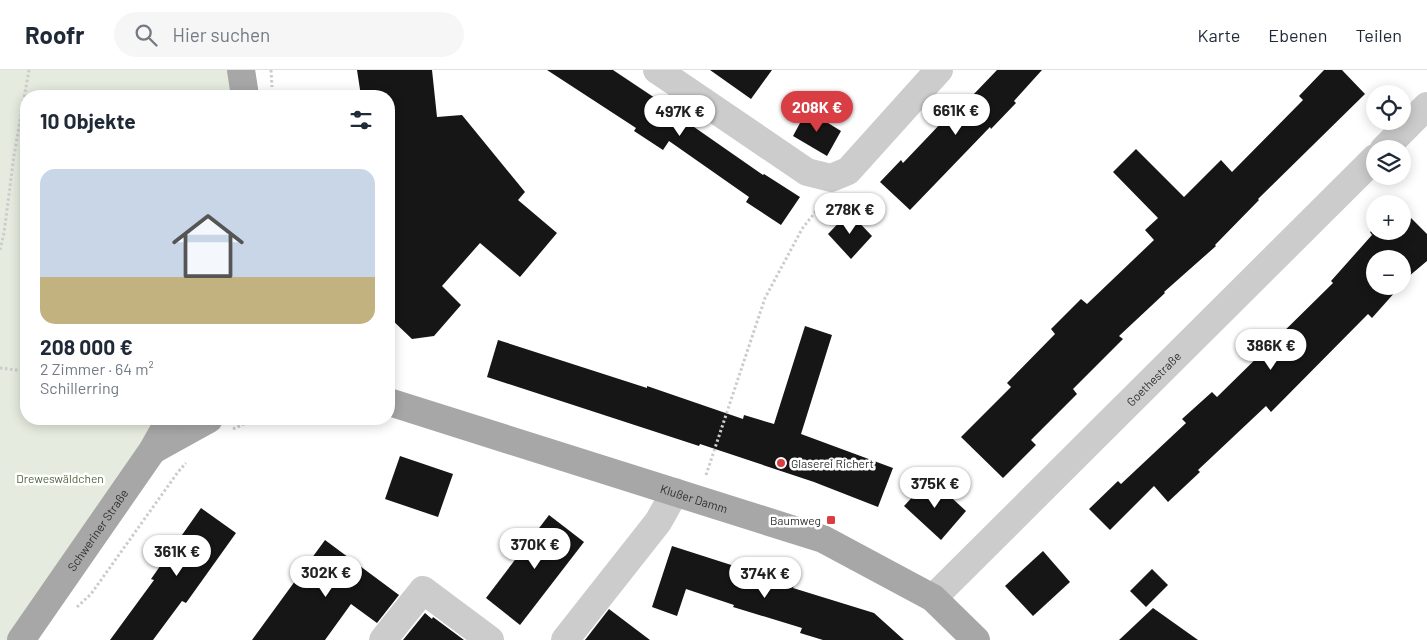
<!DOCTYPE html>
<html lang="de">
<meta charset="utf-8">
<style>
body{margin:0;font-family:Barlow,sans-serif;background:#f6f6f7;color:#1f2937;height:100vh;display:flex;flex-direction:column;font-size:19px;white-space:nowrap}
*{box-sizing:border-box;margin:0}
p{font-size:16px;color:#747a83}
.icon{flex:none;width:28px;height:28px;fill:none;stroke:currentColor;stroke-width:2;stroke-linecap:round;stroke-linejoin:round}
.map{position:relative;flex:1;overflow:hidden}
.side{position:absolute;left:20px;top:20px;width:375px;height:335px;display:flex;flex-direction:column;background:#fff;border-radius:20px;box-shadow:0 2px 12px #0003}
.side>*{flex:none}
.tools{position:absolute;left:1366px;top:15px;display:grid;gap:10px}
.tools a{display:grid;place-items:center;width:45px;height:45px;border-radius:50%;background:#fff;box-shadow:0 2px 12px #0003;font-size:25px}
.price{position:absolute;translate:-50% -42px;padding:0 11px;border-radius:18px;background:#fff;color:#222;font-size:16px;line-height:32px;filter:drop-shadow(0 1px 2px #0008)}
.price::after{content:'';position:absolute;left:50%;top:30px;width:15px;height:11px;margin-left:-8px;background:inherit;clip-path:polygon(0 0,100% 0,50% 100%)}
.price.selected{background:#d93e44;color:#fff}
ul{padding:0;list-style:none}
li{display:grid;align-content:center;gap:10px;height:265px;padding:0 20px}
li span{display:grid;place-items:center;height:155px;border-radius:15px;color:#555}
li>.icon{margin-inline-start:auto}
span .icon{width:90px;height:90px;fill:#fffc;stroke-width:1}
li b{font-size:21px}
h2{display:flex;justify-content:space-between;align-items:center;height:60px;padding:0 20px;font-size:21px}
header{display:flex;align-items:center;gap:30px;box-sizing:border-box;height:70px;padding:0 25px;background:#fff;border-bottom:1px solid #e0e1e3}
header strong{font-size:24px}
nav{display:flex;gap:28px;margin-inline-start:auto;font-size:18px}
.search{width:350px;height:45px;background:#f6f6f7;display:flex;align-items:center;gap:12px;box-sizing:border-box;padding:0 18px;border-radius:28px;color:#747a83;font-size:19px}
.map>svg:first-child{display:block}
.green{fill:#e5ebde}
.building{fill:#161616}
.lines{fill:none;stroke-linecap:round;stroke-linejoin:round}
.path{stroke:#ccc;stroke-width:3;stroke-dasharray:2.5 2.5;stroke-linecap:butt}
.minor{stroke:#ccc;stroke-width:28}
.major{stroke:#a7a7a7;stroke-width:28}
.poi-dot{fill:#d93e44;stroke:#fff;stroke-width:2}
.labels{text-anchor:middle;dominant-baseline:central;stroke-width:5;stroke-linejoin:round;paint-order:stroke}
.street-label{font-size:12px;fill:#2f2f2f;stroke:#fff}
.poi-label{font-size:12px;fill:#2f2f2f;stroke:#fff;text-anchor:start}
.park-label{font-size:12px;fill:#51683f;stroke:#fff}
</style>
<header>
<strong>Roofr</strong>
<div class="search"><svg class="icon" aria-label="search" viewBox="0 0 24 24"><circle cx="10" cy="10" r="6"/><path d="M15 15l6 6"/></svg>Hier suchen</div>
<nav><a>Karte</a><a>Ebenen</a><a>Teilen</a></nav>
</header>
<div class="map">
<svg width="1427" height="570" viewBox="0 0 1427 570">
<rect width="100%" height="100%" fill="#fff"/>
<!-- green -->
<polygon class="green" points="0,0 241,0 245,26 26,26 26,349 169,349 18,570 0,570"/>
<!-- building -->
<g class="building">
<polygon points="357,0 432,0 437,47 462,45 525,122 518,130 557,163 520,207 480,173 442,216 461,235 434,266 412,269 389,247 389,26 361,26"/>
<polygon points="547,0 613,0 685,48 684,50 763,105 764,104 800,127 781,155 746,132 749,127 669,71 663,80 634,61 636,58"/>
<polygon points="710,0 772,0 751,29"/>
<polygon points="997,0 1042,0 1014,31 1016,33 991,59 990,57 910,140 880,112 901,90 903,93 944,50 947,52"/>
<polygon points="1324,0 1342,0 1365,24 1258,129 1259,130 1215,175 1216,176 1164,222 1165,223 1119,266 1123,269 1073,319 1077,324 1031,370 1036,375 1003,408 961,367 1011,317 1007,313 1055,264 1051,259 1081,229 1087,234 1154,170 1145,160 1158,148 1113,102 1136,79 1184,127 1221,90 1232,102 1303,30 1299,26"/>
<polygon points="807,40 841,61 827,86 793,66"/>
<polygon points="1402,139 1427,164 1427,191 1402,212 1402,189 1375,189 1375,216 1397,216 1394,219 1396,221 1372,248 1368,244 1271,342 1266,336 1198,400 1200,402 1168,432 1154,416 1110,460 1089,439 1118,411 1121,414 1186,353 1182,349 1212,322 1217,327 1333,213 1331,211 1372,165 1370,162 1375,158 1375,161 1402,161"/>
<polygon points="849,142 872,166 851,189 828,164"/>
<polygon points="805,256 832,265 801,364 893,398 878,437 814,412 700,374 699,376 487,307 498,270 647,318 647,316 743,349 744,345 774,354"/>
<polygon points="400,386 453,404 438,447 385,429"/>
<polygon points="930,408 966,441 941,470 904,436"/>
<polygon points="201,438 236,463 186,533 182,531 153,570 110,570 154,510 151,509"/>
<polygon points="549,445 584,472 520,555 486,528"/>
<polygon points="325,470 399,525 377,553 351,534 325,570 252,570"/>
<polygon points="672,476 794,515 793,518 874,543 904,570 823,570 800,563 802,558 733,537 734,535 686,519 677,546 652,537"/>
<polygon points="1043,481 1070,512 1033,546 1005,516"/>
<polygon points="1152,499 1168,515 1146,537 1130,521"/>
<polygon points="1153,538 1198,570 1119,570"/>
<polygon points="609,539 650,570 585,570"/>
<polygon points="425,543 432,549 433,547 464,570 403,570"/>
</g>
<g class="lines">
<!-- path -->
<g class="path">
<polyline points="271,0 272,17"/>
<polyline points="0,180 4,163 14,85 29,0"/>
<polyline points="0,298 26,301"/>
<polyline points="233,359 246,353 245,349"/>
<polyline points="706,405 765,228 802,159 823,132"/>
<polyline points="77,537 91,524 178,402 186,393"/>
</g>
<!-- minor -->
<g class="minor">
<polyline points="657,0 807,102 831,108 848,101 939,0"/>
<polyline points="1384,79 1427,36"/>
<path id="s1" d="M933 528 1375 88"/>
<polyline points="383,570 423,520 490,570"/>
<polyline points="565,570 658,452 675,422"/>
</g>
<!-- major -->
<g class="major">
<polyline points="241,0 245,26"/>
<path id="s2" d="M389 332 823 469 933 528 976 570"/>
<polyline points="153,380 209,349"/>
<path id="s3" d="M21 570 152 381 170 349"/>
</g>
</g>
<!-- markers -->
<g class="poi-dot">
<circle cx="781" cy="393" r="5"/>
<rect x="826" y="445" width="10" height="10" rx="2.5"/>
</g>
<g class="labels">
<!-- street labels -->
<g class="street-label">
<text stroke="none"><textPath href="#s1" startOffset="311">Goethestraße</textPath></text>
<text stroke="none"><textPath href="#s2" startOffset="320">Klußer Damm</textPath></text>
<text stroke="none"><textPath href="#s3" startOffset="134">Schweriner Straße</textPath></text>
</g>
<!-- poi labels -->
<g class="poi-label">
<text x="791" y="393">Glaserei Richert</text>
<text x="821" y="450" text-anchor="end">Baumweg</text>
</g>
<!-- park labels -->
<g class="park-label">
<text x="60" y="408">Dreweswäldchen</text>
</g>
</g>
</svg>
<div class="tools">
<a><svg class="icon" aria-label="locate" viewBox="0 0 24 24"><circle cx="12" cy="12" r="6"/><path d="M12 2v4M12 18v4M2 12h4M18 12h4"/></svg></a>
<a><svg class="icon" aria-label="layers" viewBox="0 0 24 24"><path d="M12 4l9 5-9 5-9-5zM3 14l9 5 9-5"/></svg></a>
<a>+</a>
<a>−</a>
</div>
<b class="price selected" style="left:817px;top:63px">208K €</b>
<b class="price" style="left:956px;top:66px">661K €</b>
<b class="price" style="left:680px;top:67px">497K €</b>
<b class="price" style="left:850px;top:165px">278K €</b>
<b class="price" style="left:1271px;top:301px">386K €</b>
<b class="price" style="left:935px;top:439px">375K €</b>
<b class="price" style="left:535px;top:500px">370K €</b>
<b class="price" style="left:177px;top:507px">361K €</b>
<b class="price" style="left:326px;top:528px">302K €</b>
<b class="price" style="left:765px;top:529px">374K €</b>
<section class="side">
<h2>10 Objekte<svg class="icon" aria-label="filters" viewBox="0 0 24 24"><path d="M4 7h16M4 17h16"/><circle cx="9" cy="7" r="2"/><circle cx="15" cy="17" r="2"/></svg></h2>
<ul>
<li><span style="background:linear-gradient(#c9d6e8 70%,#c2b280 0)"><svg class="icon" aria-label="home" viewBox="0 0 24 24"><path d="M3 11l9-7 9 7M6 9v11h12V9"/></svg></span><div><b>208 000 €</b><p>2 Zimmer · 64 m²</p><p>Schillerring</p></div></li>
</ul>
</section>
</div>
